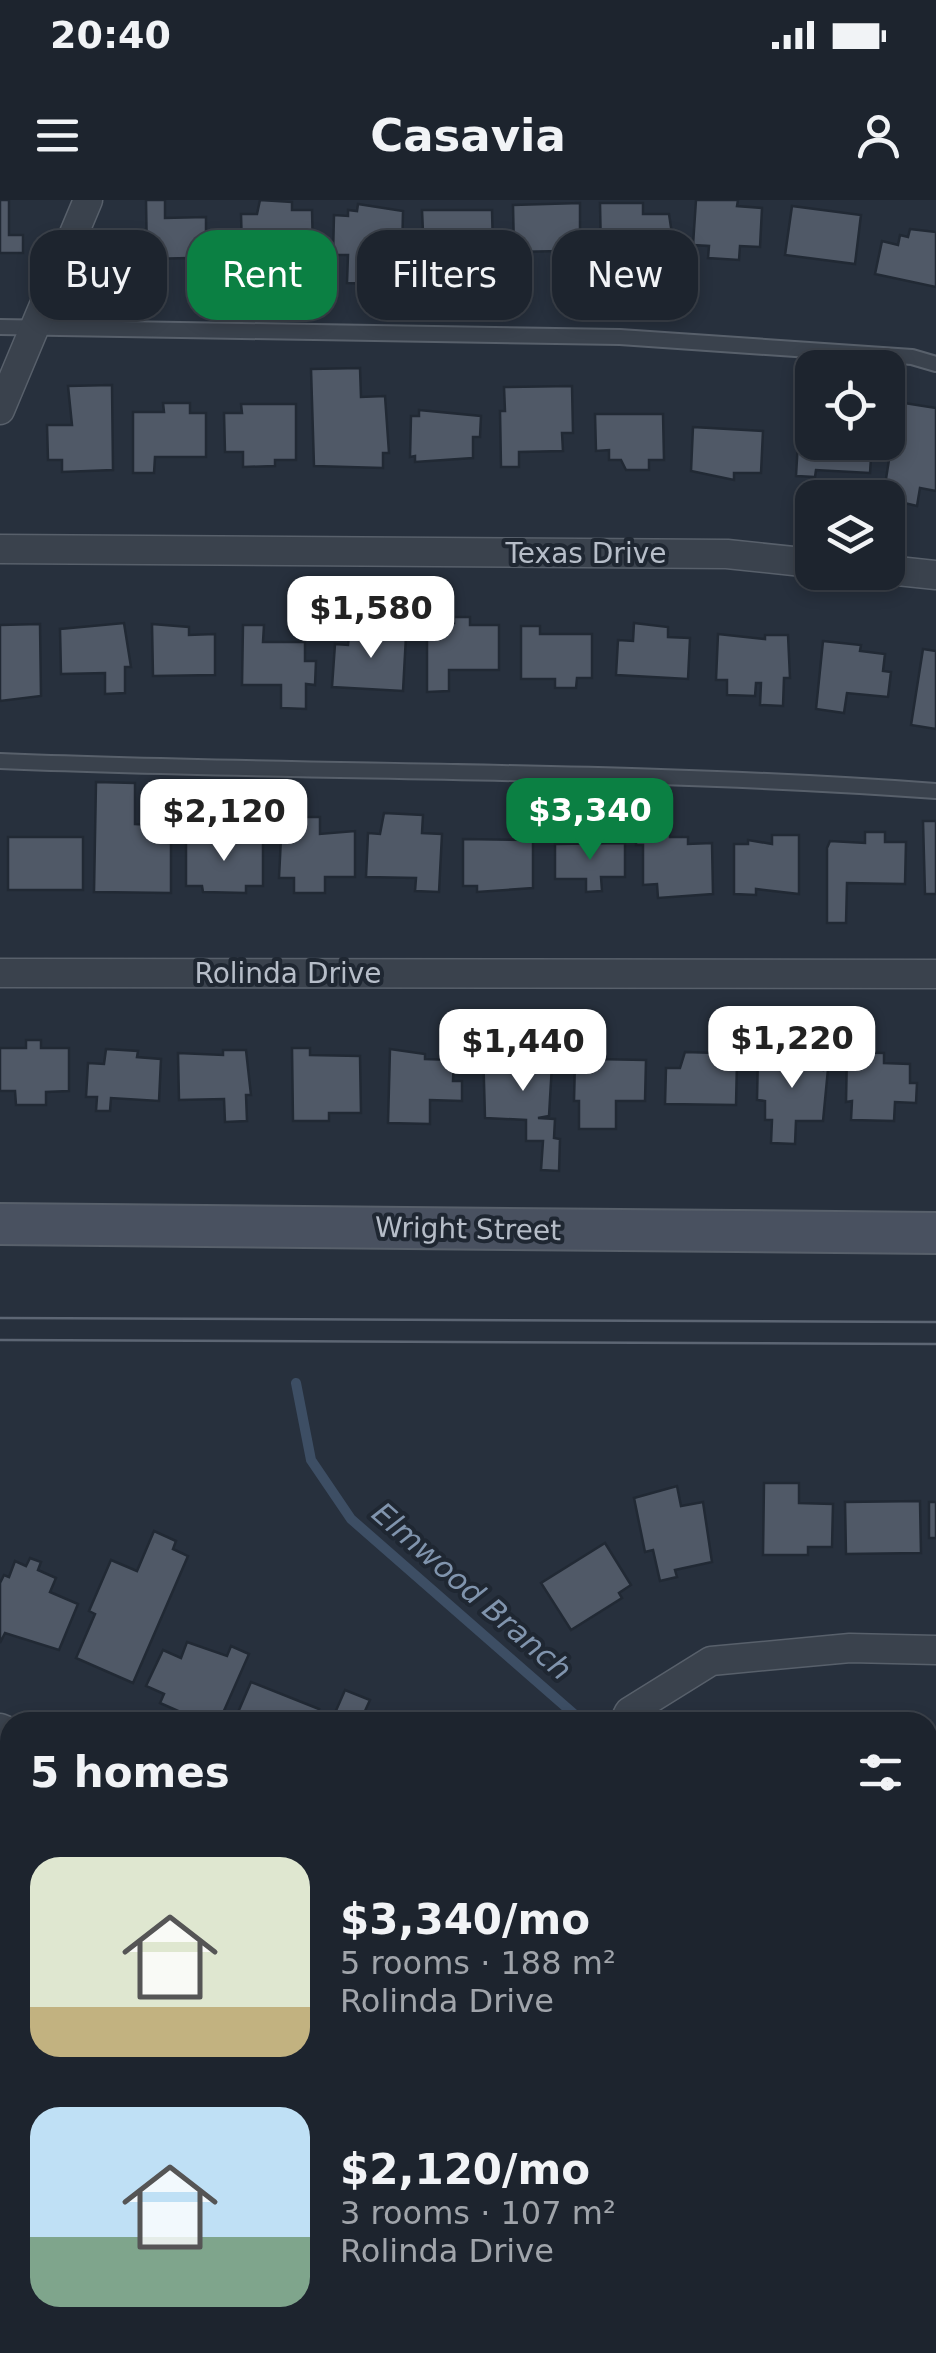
<!DOCTYPE html>
<meta charset="utf-8">
<style>
body{margin:0;font-family:"DejaVu Sans",sans-serif;background:#252c36;color:#f1f3f6;height:100vh;display:flex;flex-direction:column;font-size:38px;white-space:nowrap}
*{box-sizing:border-box;margin:0}
p{font-size:32px;color:#a0a4aa}
.icon{flex:none;width:55px;height:55px;fill:none;stroke:currentColor;stroke-width:2;stroke-linecap:round;stroke-linejoin:round}
.map{position:relative;flex:1;overflow:hidden}
.side{position:absolute;left:0px;top:1512px;width:938px;height:642px;display:flex;flex-direction:column;background:#1d242e;border-radius:30px 30px 0 0;box-shadow:0 5px 15px #0003,0 0 0 2px #3b414a}
.side>*{flex:none}
.guide{position:absolute;left:30px;top:30px;width:878px;height:90px;display:flex;gap:20px}
.controls{position:absolute;left:795px;top:150px;display:grid;gap:20px}
.controls a{display:grid;place-items:center;width:110px;height:110px;border-radius:20px;background:#1d242e;box-shadow:0 5px 15px #0003,0 0 0 2px #3b414a;font-size:50px}
.price{position:absolute;translate:-50% -85px;padding:0 22px;border-radius:20px;background:#fff;color:#222;font-size:32px;line-height:65px;filter:drop-shadow(0 2px 5px #0008)}
.price::after{content:'';position:absolute;left:50%;top:60px;width:30px;height:22px;margin-left:-15px;background:inherit;clip-path:polygon(0 0,100% 0,50% 100%)}
.price.on{background:#0b8043;color:#fff}
ul{padding:0;list-style:none}
li{display:flex;align-items:center;gap:30px;height:250px;padding:0 30px}
li span{display:grid;place-items:center;flex:none;width:280px;height:200px;border-radius:30px;color:#555}
li>.icon{margin-inline-start:auto}
span .icon{width:120px;height:120px;fill:#fffc;stroke-width:1}
li b{font-size:42px}
h2{display:flex;justify-content:space-between;align-items:center;height:120px;padding:0 30px;font-size:42px}
.chip{padding:0 35px;border-radius:30px;background:#1d242e;box-shadow:0 5px 15px #0003,0 0 0 2px #3b414a;font-size:35px;line-height:90px}
.chip.on{background:#0b8043;color:#fff}
.status{display:flex;justify-content:space-between;align-items:center;height:70px;padding:0 50px;background:#1d242e;direction:ltr}
.status svg{height:28px;fill:currentColor}
header{display:flex;justify-content:space-between;align-items:center;height:130px;padding:0 30px;background:#1d242e;font-size:45px;font-weight:700}
.map>svg:first-child{display:block}
.lines{fill:none;stroke-linecap:round;stroke-linejoin:round}
.stream{stroke:#3d4e64;stroke-width:10}
.building{fill:#505967;stroke:#212934;stroke-width:2.5}
.lane-casing{stroke:#58606b;stroke-width:18}
.street-casing{stroke:#58606b;stroke-width:31}
.secondary-casing{stroke:#58606b;stroke-width:44}
.lane{stroke:#3a424d;stroke-width:14}
.street{stroke:#3a424d;stroke-width:28}
.secondary{stroke:#495160;stroke-width:40}
.tram{stroke:#5d6674;stroke-width:2.5}
.labels{text-anchor:middle;dominant-baseline:central;stroke-width:8;stroke-linejoin:round;paint-order:stroke}
.street-label{font-size:28px;fill:#b6bdc8;stroke:#1f2732}
.water-label{font-size:30px;font-style:italic;fill:#8094ad;stroke:#1f2732}
</style>
<div class="status"><b>20:40</b><svg viewBox="0 0 49 12"><path d="M0 12V9h3v3zM5 12V6h3v6zM10 12V3h3v9zM15 12V0h3v12zM26 1h20v11H26zM47 4h2v5h-2z"/></svg></div>
<header><svg class="icon" aria-label="menu" viewBox="0 0 24 24"><path d="M4 6h16M4 12h16M4 18h16"/></svg>Casavia<svg class="icon" aria-label="person" viewBox="0 0 24 24"><circle cx="12" cy="8" r="4"/><path d="M4 21q1-7 8-7t8 7"/></svg></header>
<div class="map">
<svg width="936" height="2153" viewBox="0 0 936 2153">
<rect width="100%" height="100%" fill="#27303d"/>
<g class="lines">
<!-- stream -->
<g class="stream">
<polyline points="296,1183 311,1260 351,1319 582,1521"/>
<polyline points="928,1668 936,1670"/>
</g>
</g>
<!-- building -->
<g class="building">
<polygon points="0,0 9,0 9,35 23,35 23,53 0,53"/>
<polygon points="146,0 165,0 165,18 206,17 206,36 217,36 217,58 207,58 208,82 188,82 188,58 147,59"/>
<polygon points="260,0 292,2 292,10 312,10 313,50 290,50 288,81 257,81 256,49 242,49 241,14 257,14"/>
<polygon points="696,0 738,0 737,6 762,8 760,47 740,46 739,60 708,58 709,46 693,45"/>
<polygon points="580,3 580,71 560,71 560,51 514,52 513,5"/>
<polygon points="600,3 643,3 643,14 669,14 675,54 601,54"/>
<polygon points="358,4 403,11 402,57 377,57 376,84 347,83 348,55 333,55 334,15 348,16 348,10 357,11"/>
<polygon points="792,6 861,15 855,64 785,55"/>
<polygon points="422,10 492,10 493,48 424,55"/>
<polygon points="910,29 936,32 936,87 875,74 882,41 898,45 900,35 908,37"/>
<polygon points="360,168 361,197 385,196 389,253 383,253 383,268 314,266 311,169"/>
<polygon points="112,185 113,270 62,272 62,260 48,260 47,225 72,225 68,186"/>
<polygon points="572,186 573,233 562,233 563,251 519,252 519,267 501,267 500,211 505,211 504,187"/>
<polygon points="898,202 936,208 936,291 920,288 917,306 883,298"/>
<polygon points="163,203 190,203 190,213 206,213 206,257 155,257 154,273 133,273 133,212 164,212"/>
<polygon points="241,204 296,204 296,260 275,260 275,266 243,267 243,252 225,252 224,213 242,213"/>
<polygon points="419,210 481,216 480,237 473,237 473,258 415,262 415,256 410,257 411,216 419,216"/>
<polygon points="595,214 663,214 664,260 649,260 649,270 626,270 621,260 609,260 609,250 596,251"/>
<polygon points="799,224 812,225 812,242 872,242 870,273 816,270 815,277 796,276"/>
<polygon points="693,227 763,231 761,273 734,273 734,280 691,271"/>
<polygon points="454,417 470,417 470,425 499,425 499,470 449,470 449,491 427,492 427,423 454,423"/>
<polygon points="124,423 131,467 125,467 125,493 105,494 105,473 61,474 60,429"/>
<polygon points="634,423 668,427 668,437 690,438 688,479 616,475 618,440 633,441"/>
<polygon points="40,424 41,496 0,501 0,425"/>
<polygon points="152,424 189,427 189,435 215,434 215,475 153,476"/>
<polygon points="243,425 264,425 263,442 305,442 305,461 316,461 315,485 306,484 306,509 281,508 281,485 242,485"/>
<polygon points="365,426 387,427 386,435 406,436 403,491 332,487 335,444 348,445 349,436 358,437 358,429"/>
<polygon points="521,426 540,426 540,434 592,434 592,478 577,478 576,488 555,488 555,479 521,479"/>
<polygon points="718,434 765,439 765,435 788,435 790,478 784,478 783,506 760,505 761,483 756,483 755,496 727,495 727,480 716,480"/>
<polygon points="823,441 861,445 860,451 885,454 883,471 891,472 888,497 847,493 844,513 816,509"/>
<polygon points="923,449 936,451 936,529 911,525"/>
<polygon points="96,582 135,583 135,624 155,625 155,642 171,643 171,693 94,692"/>
<polygon points="638,599 653,599 653,620 670,620 670,637 688,637 688,644 712,643 713,694 658,698 657,684 643,685 643,645 636,645"/>
<polygon points="384,613 423,615 422,633 442,634 439,692 415,691 416,678 366,677 368,633 380,634"/>
<polygon points="282,617 320,617 320,634 355,631 355,677 325,677 325,693 294,693 294,678 279,678"/>
<polygon points="923,621 936,621 936,694 925,694"/>
<polygon points="865,632 885,632 885,642 906,642 905,684 847,683 846,723 827,723 827,648 830,641 865,643"/>
<polygon points="772,635 799,635 799,694 756,689 756,695 734,694 734,644 748,644 748,640 772,644"/>
<rect x="8" y="637" width="75" height="53"/>
<polygon points="186,637 263,638 263,686 246,686 246,693 203,692 202,686 186,686"/>
<polygon points="463,639 533,640 533,688 477,692 477,686 463,686"/>
<polygon points="625,643 625,677 601,677 602,691 586,692 586,679 555,679 555,644"/>
<polygon points="576,820 593,820 595,859 646,860 645,901 616,901 616,929 579,929 579,901 574,901"/>
<polygon points="26,840 41,840 41,848 69,848 69,891 46,892 46,905 16,905 15,891 0,891 0,848 26,848"/>
<polygon points="510,844 526,844 525,850 553,847 549,916 538,918 555,919 554,938 560,939 559,971 541,970 543,941 526,941 526,920 485,918 483,848 511,848"/>
<polygon points="292,848 310,848 310,855 360,856 361,913 329,913 329,921 293,921"/>
<polygon points="106,849 138,851 137,857 161,859 159,901 111,898 110,911 96,911 97,897 86,897 88,863 104,864"/>
<polygon points="390,849 425,854 425,859 454,860 453,881 462,881 462,901 430,900 430,924 388,923"/>
<polygon points="223,850 246,850 251,895 246,895 247,921 225,922 224,899 179,900 178,853 223,855"/>
<polygon points="803,851 824,851 824,870 828,869 823,921 796,921 795,944 771,943 772,920 765,920 765,901 757,900 758,854 803,855"/>
<polygon points="685,852 717,853 716,861 737,861 736,905 665,904 666,868 680,868"/>
<polygon points="847,852 884,853 884,863 910,864 910,883 917,883 916,903 895,902 894,921 851,920 852,901 846,902"/>
<polygon points="764,1283 799,1283 799,1303 833,1304 832,1347 808,1347 808,1355 763,1355"/>
<polygon points="677,1286 681,1306 703,1302 712,1362 675,1370 677,1377 660,1381 653,1350 645,1352 634,1298"/>
<polygon points="920,1301 921,1353 846,1354 845,1302"/>
<rect x="929" y="1302" width="7" height="36"/>
<polygon points="154,1331 176,1341 173,1349 188,1356 133,1483 76,1458 95,1414 89,1411 111,1360 137,1371"/>
<polygon points="605,1343 631,1385 619,1393 622,1398 571,1430 541,1383"/>
<polygon points="30,1358 41,1362 38,1370 56,1378 50,1392 78,1404 59,1450 5,1433 0,1443 0,1383 4,1375 9,1377 15,1361 26,1366"/>
<polygon points="187,1442 227,1456 231,1446 249,1454 219,1522 203,1522 160,1503 164,1494 146,1486 163,1450 181,1458"/>
<polygon points="251,1482 319,1509 313,1522 244,1522 236,1517"/>
<polygon points="345,1490 370,1500 360,1522 331,1522"/>
<polygon points="928,1531 936,1532 936,1581 928,1581"/>
<polygon points="8,1626 10,1627 10,1686 0,1682 0,1632 4,1634"/>
<polygon points="928,1755 936,1758 936,1829 928,1825"/>
<polygon points="0,1849 10,1854 10,1936 0,1931"/>
<polygon points="928,2029 936,2033 936,2059 928,2078"/>
<polygon points="10,2116 10,2145 47,2145 44,2153 0,2153 0,2137"/>
<polygon points="479,2145 516,2145 512,2153 494,2153"/>
<polygon points="531,2145 618,2145 615,2153 528,2153"/>
</g>
<g class="lines">
<!-- lane casing -->
<g class="lane-casing">
<g id="lane">
<polyline points="0,127 620,137 912,157 936,164"/>
<path d="M0 561C312 574 625 568 936 591"/>
</g>
</g>
<!-- street casing -->
<g class="street-casing">
<g id="street">
<polyline points="0,210 88,0"/>
<polyline points="0,349 727,354 812,363"/>
<polyline points="888,370 936,375"/>
<polyline points="0,773 936,774"/>
<polyline points="624,1522 629,1512 711,1461 850,1448 936,1450"/>
<polyline points="0,1528 10,1532"/>
<polyline points="928,1925 936,1929"/>
<polyline points="0,2033 10,2038"/>
<polyline points="261,2145 280,2153"/>
</g>
</g>
<!-- secondary casing -->
<g class="secondary-casing">
<polyline id="secondary" points="0,1024 936,1033"/>
</g>
<!-- lane -->
<use href="#lane" class="lane"/>
<!-- street -->
<use href="#street" class="street"/>
<!-- secondary -->
<use href="#secondary" class="secondary"/>
<!-- tram -->
<g class="tram">
<polyline points="0,1118 936,1122"/>
<polyline points="0,1140 936,1144"/>
</g>
</g>
<g class="labels">
<!-- street labels -->
<g class="street-label">
<text x="586" y="353">Texas Drive</text>
<text x="288" y="773">Rolinda Drive</text>
<text transform="translate(468 1029) rotate(1)">Wright Street</text>
</g>
<!-- water labels -->
<g class="water-label">
<text transform="translate(472 1391) rotate(41)">Elmwood Branch</text>
</g>
</g>
</svg>
<div class="controls">
<a><svg class="icon" aria-label="locate" viewBox="0 0 24 24"><circle cx="12" cy="12" r="6"/><path d="M12 2v4M12 18v4M2 12h4M18 12h4"/></svg></a>
<a><svg class="icon" aria-label="layers" viewBox="0 0 24 24"><path d="M12 4l9 5-9 5-9-5zM3 14l9 5 9-5"/></svg></a>
</div>
<b class="price" style="left:371px;top:461px">$1,580</b>
<b class="price on" style="left:590px;top:663px">$3,340</b>
<b class="price" style="left:224px;top:664px">$2,120</b>
<b class="price" style="left:792px;top:891px">$1,220</b>
<b class="price" style="left:523px;top:894px">$1,440</b>
<div class="guide">
<a class="chip">Buy</a>
<a class="chip on">Rent</a>
<a class="chip">Filters</a>
<a class="chip">New</a>
</div>
<section class="side">
<h2>5 homes<svg class="icon" aria-label="filters" viewBox="0 0 24 24"><path d="M4 7h16M4 17h16"/><circle cx="9" cy="7" r="2"/><circle cx="15" cy="17" r="2"/></svg></h2>
<ul>
<li><span style="background:linear-gradient(#dfe7d0 75%,#c2b280 0)"><svg class="icon" aria-label="home" viewBox="0 0 24 24"><path d="M3 11l9-7 9 7M6 9v11h12V9"/></svg></span><div><b>$3,340/mo</b><p>5 rooms · 188 m²</p><p>Rolinda Drive</p></div></li>
<li><span style="background:linear-gradient(#bfe0f5 65%,#7fa58c 0)"><svg class="icon" aria-label="home" viewBox="0 0 24 24"><path d="M3 11l9-7 9 7M6 9v11h12V9"/></svg></span><div><b>$2,120/mo</b><p>3 rooms · 107 m²</p><p>Rolinda Drive</p></div></li>
</ul>
</section>
</div>
